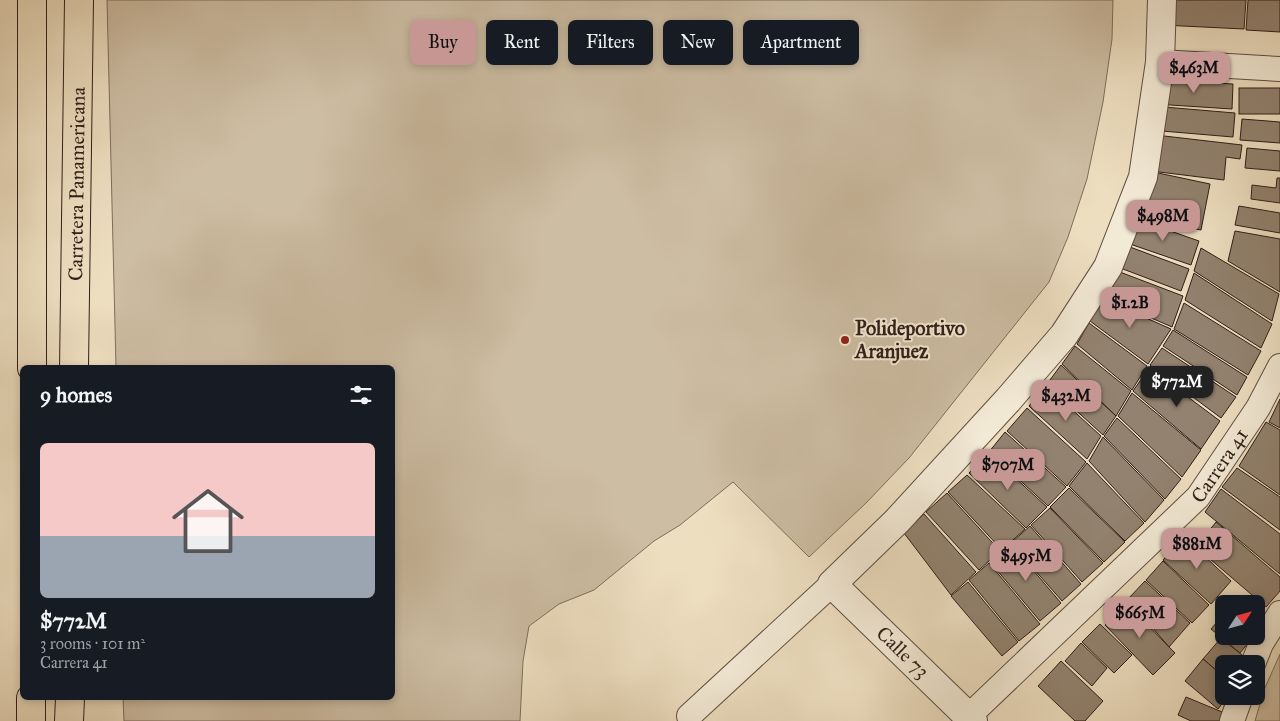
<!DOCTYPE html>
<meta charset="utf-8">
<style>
body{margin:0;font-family:"IM FELL Great Primer",serif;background:#20242c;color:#f1f3f6;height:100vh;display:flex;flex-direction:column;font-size:19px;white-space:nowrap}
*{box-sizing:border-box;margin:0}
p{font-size:16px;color:#9ea1a6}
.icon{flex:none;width:28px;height:28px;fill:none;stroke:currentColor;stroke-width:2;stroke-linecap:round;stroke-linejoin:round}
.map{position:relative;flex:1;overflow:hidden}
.side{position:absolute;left:20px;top:365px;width:375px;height:335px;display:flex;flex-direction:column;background:#171b24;border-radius:8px;box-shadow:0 2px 8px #0003}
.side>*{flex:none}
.banner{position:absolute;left:410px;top:20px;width:475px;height:45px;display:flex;gap:10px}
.needle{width:32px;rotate:54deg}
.controls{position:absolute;left:1215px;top:595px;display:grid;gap:10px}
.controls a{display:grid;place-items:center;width:50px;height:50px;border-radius:8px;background:#171b24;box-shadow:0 2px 8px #0003;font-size:25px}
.price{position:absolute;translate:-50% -42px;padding:0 11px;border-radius:10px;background:#c59692;color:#111;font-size:16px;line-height:32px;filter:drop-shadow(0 1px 2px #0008)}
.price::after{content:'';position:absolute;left:50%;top:30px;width:15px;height:11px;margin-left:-8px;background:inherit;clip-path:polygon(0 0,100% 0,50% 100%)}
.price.on{background:#222;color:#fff}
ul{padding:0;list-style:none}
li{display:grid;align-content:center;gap:10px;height:265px;padding:0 20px}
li+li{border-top:1px solid #363941}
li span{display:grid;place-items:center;height:155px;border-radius:8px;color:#555}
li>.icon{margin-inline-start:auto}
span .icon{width:90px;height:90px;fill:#fffc;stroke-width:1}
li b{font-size:21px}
h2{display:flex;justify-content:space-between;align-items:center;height:60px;padding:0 20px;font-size:21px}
.chip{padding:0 18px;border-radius:8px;background:#171b24;box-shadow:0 2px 8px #0003;font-size:18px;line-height:45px}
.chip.on{background:#c59692;color:#111}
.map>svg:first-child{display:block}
.green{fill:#cdbda3;stroke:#7e6e5d}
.building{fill:#92826f;stroke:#301e17}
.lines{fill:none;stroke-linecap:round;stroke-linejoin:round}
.minor-casing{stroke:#5f4e41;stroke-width:26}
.tertiary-casing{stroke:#5f4e41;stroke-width:30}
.trunk-casing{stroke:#301e17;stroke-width:30}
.minor{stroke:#f3ead6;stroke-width:24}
.tertiary{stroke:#f3ead6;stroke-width:28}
.trunk{stroke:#eddec0;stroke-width:28}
.poi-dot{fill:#8f2418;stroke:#f3ead6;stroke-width:2}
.labels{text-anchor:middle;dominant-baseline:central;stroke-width:4;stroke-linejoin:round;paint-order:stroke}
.street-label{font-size:20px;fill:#301e17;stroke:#f3ead6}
.poi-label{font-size:20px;font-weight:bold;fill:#301e17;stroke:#f3ead6;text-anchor:start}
</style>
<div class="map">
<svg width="1280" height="721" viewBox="0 0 1280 721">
<rect width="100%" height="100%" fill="#eddec0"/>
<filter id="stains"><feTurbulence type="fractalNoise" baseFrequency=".004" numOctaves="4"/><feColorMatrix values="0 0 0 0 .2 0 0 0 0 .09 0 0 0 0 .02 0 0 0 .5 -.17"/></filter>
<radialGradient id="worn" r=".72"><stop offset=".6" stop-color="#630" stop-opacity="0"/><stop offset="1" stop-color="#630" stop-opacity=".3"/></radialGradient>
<!-- green -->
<g class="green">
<polygon points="107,0 1113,0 1112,39 1103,102 1087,179 1068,237 1049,282 909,458 866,503 809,557 733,482 680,525 654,541 594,590 559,604 529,626 523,661 520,721 124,721 123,698 392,698 392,368 116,367"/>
<polygon points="1280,654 1280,721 1255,721 1264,690"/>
</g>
<!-- building -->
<g class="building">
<polygon points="1163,0 1246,0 1244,29 1162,25"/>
<polygon points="1248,0 1280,0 1280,32 1246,30"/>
<polygon points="1156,80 1233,84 1232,109 1155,104"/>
<rect x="1239" y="88" width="41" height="26"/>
<polygon points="1152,106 1235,113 1233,137 1150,130"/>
<polygon points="1242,119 1280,122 1280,143 1240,140"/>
<polygon points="1147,134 1242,145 1240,159 1226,157 1224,180 1143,170"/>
<polygon points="1247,148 1280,151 1280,171 1245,168"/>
<polygon points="1144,170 1210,184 1201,230 1135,217"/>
<polygon points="1277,178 1280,178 1280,203 1251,199 1252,185 1276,188"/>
<polygon points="1239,206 1280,213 1280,233 1235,225"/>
<polygon points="1136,219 1199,241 1191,265 1127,243"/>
<polygon points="1235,231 1280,239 1280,292 1228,261"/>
<polygon points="1122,244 1189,269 1181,291 1115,266"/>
<polygon points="1201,248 1279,294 1272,321 1194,271"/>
<polygon points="1112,269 1183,296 1172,327 1101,296"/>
<polygon points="1194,273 1272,324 1261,348 1185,300"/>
<polygon points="1101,298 1171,329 1148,364 1090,321"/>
<polygon points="1184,303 1261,351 1248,375 1174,329"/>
<polygon points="1089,323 1147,366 1132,390 1077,344"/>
<polygon points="1173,330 1247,377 1237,395 1163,346"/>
<polygon points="1075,346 1131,391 1116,416 1062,364"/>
<polygon points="1162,348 1236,397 1221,418 1150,365"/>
<polygon points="1061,365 1116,416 1103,435 1047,384"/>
<polygon points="1149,368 1220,421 1201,449 1133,391"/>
<polygon points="1046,386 1101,436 1087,459 1029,406"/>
<polygon points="1132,393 1201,450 1182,477 1118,416"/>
<polygon points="1280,399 1280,428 1269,422"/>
<polygon points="1027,408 1086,462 1067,486 1007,431"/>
<polygon points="1117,418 1181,479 1165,499 1104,436"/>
<polygon points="1266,422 1280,430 1280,495 1239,466"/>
<polygon points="1005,432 1066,487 1048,506 989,452"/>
<polygon points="1103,437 1164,500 1145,522 1089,461"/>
<polygon points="988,453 1047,507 1026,528 969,473"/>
<polygon points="1087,463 1144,523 1125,541 1069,486"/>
<polygon points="1237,468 1280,497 1280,530 1222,487"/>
<polygon points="967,475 1025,529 1002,550 948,492"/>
<polygon points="1069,488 1125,542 1104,562 1050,507"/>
<polygon points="1221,489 1280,534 1280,574 1205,512"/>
<polygon points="947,493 1000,551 979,570 926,512"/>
<polygon points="1050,508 1103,563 1082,582 1031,525"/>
<polygon points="924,514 976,572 951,595 904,533"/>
<polygon points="1216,522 1280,577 1280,591 1266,607 1196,547"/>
<polygon points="1030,526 1081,584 1062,601 1011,543"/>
<polygon points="1184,537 1231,581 1211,604 1163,560"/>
<polygon points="1011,544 1061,603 1040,621 990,562"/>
<polygon points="1163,561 1209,605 1192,623 1146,580"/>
<polygon points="989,563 1040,624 1019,641 969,580"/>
<polygon points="1145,581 1190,623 1169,647 1128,599"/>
<polygon points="968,582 1018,642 1002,656 951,596"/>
<polygon points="1127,604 1175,653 1153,675 1105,625"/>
<polygon points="1224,614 1224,636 1254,636 1240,653 1211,629"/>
<polygon points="1100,624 1132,655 1114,673 1082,642"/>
<polygon points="1221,638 1252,663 1251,664 1224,664 1224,677 1203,659"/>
<polygon points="1081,643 1107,668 1092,686 1065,661"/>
<polygon points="1203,659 1224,677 1224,696 1228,696 1218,709 1185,681"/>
<polygon points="1061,661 1103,701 1085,721 1075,721 1038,686"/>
<polygon points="1186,697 1227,714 1225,721 1191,721 1178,715"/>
</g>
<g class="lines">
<!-- minor casing -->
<g class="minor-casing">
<g id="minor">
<polyline points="1160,62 1280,69"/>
<polyline points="1253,664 1261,644 1280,613"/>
<polyline points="689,716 832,584"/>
<path id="s1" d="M969 716 1198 497 1258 408 1280 366"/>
<polyline points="1232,721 1241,696"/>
</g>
</g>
<!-- tertiary casing -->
<g class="tertiary-casing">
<polyline id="tertiary" points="973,721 832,584 897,521 1008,400 1064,335 1108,267 1143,177 1160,62 1162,0"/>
</g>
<!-- trunk casing -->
<g class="trunk-casing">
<g id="trunk">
<polyline points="32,368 32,0"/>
<path id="s2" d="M74 368 79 0"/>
<polyline points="31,721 31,698"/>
<polyline points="69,721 70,698"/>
</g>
</g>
<!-- minor -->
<use href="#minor" class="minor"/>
<!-- tertiary -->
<use href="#tertiary" class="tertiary"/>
<!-- trunk -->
<use href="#trunk" class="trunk"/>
</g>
<!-- markers -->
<circle class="poi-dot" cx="845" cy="340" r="5"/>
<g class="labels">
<!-- street labels -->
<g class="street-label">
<text stroke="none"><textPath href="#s2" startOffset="184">Carretera Panamericana</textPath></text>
<text stroke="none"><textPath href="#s1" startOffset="355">Carrera 41</textPath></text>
<text transform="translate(903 652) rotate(44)">Calle 73</text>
</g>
<!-- poi labels -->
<g class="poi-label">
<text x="855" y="328">Polideportivo<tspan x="855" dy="23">Aranjuez</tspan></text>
</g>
</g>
<rect width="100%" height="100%" filter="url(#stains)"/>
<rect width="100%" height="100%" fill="url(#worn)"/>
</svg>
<div class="controls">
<a><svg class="needle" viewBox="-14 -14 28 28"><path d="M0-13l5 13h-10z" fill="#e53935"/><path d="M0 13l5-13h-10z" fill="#9ea1a6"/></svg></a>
<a><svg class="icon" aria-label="layers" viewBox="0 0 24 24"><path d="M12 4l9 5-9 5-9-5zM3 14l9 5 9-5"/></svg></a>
</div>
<b class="price" style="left:1194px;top:94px">$463M</b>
<b class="price" style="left:1163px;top:242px">$498M</b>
<b class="price" style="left:1130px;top:329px">$1.2B</b>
<b class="price on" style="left:1177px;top:408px">$772M</b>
<b class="price" style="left:1066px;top:422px">$432M</b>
<b class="price" style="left:1008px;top:491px">$707M</b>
<b class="price" style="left:1197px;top:570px">$881M</b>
<b class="price" style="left:1026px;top:582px">$495M</b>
<b class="price" style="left:1140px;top:639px">$665M</b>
<div class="banner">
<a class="chip on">Buy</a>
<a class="chip">Rent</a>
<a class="chip">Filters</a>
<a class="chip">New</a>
<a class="chip">Apartment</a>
</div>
<section class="side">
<h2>9 homes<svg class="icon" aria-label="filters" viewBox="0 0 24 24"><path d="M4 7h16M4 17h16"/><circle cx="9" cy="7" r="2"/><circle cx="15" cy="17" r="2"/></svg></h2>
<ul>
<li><span style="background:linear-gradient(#f6c9c9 60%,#9aa5b1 0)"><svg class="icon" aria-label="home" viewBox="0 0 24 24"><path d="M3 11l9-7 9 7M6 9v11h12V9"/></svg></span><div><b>$772M</b><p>3 rooms · 101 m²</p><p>Carrera 41</p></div></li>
</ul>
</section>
</div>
